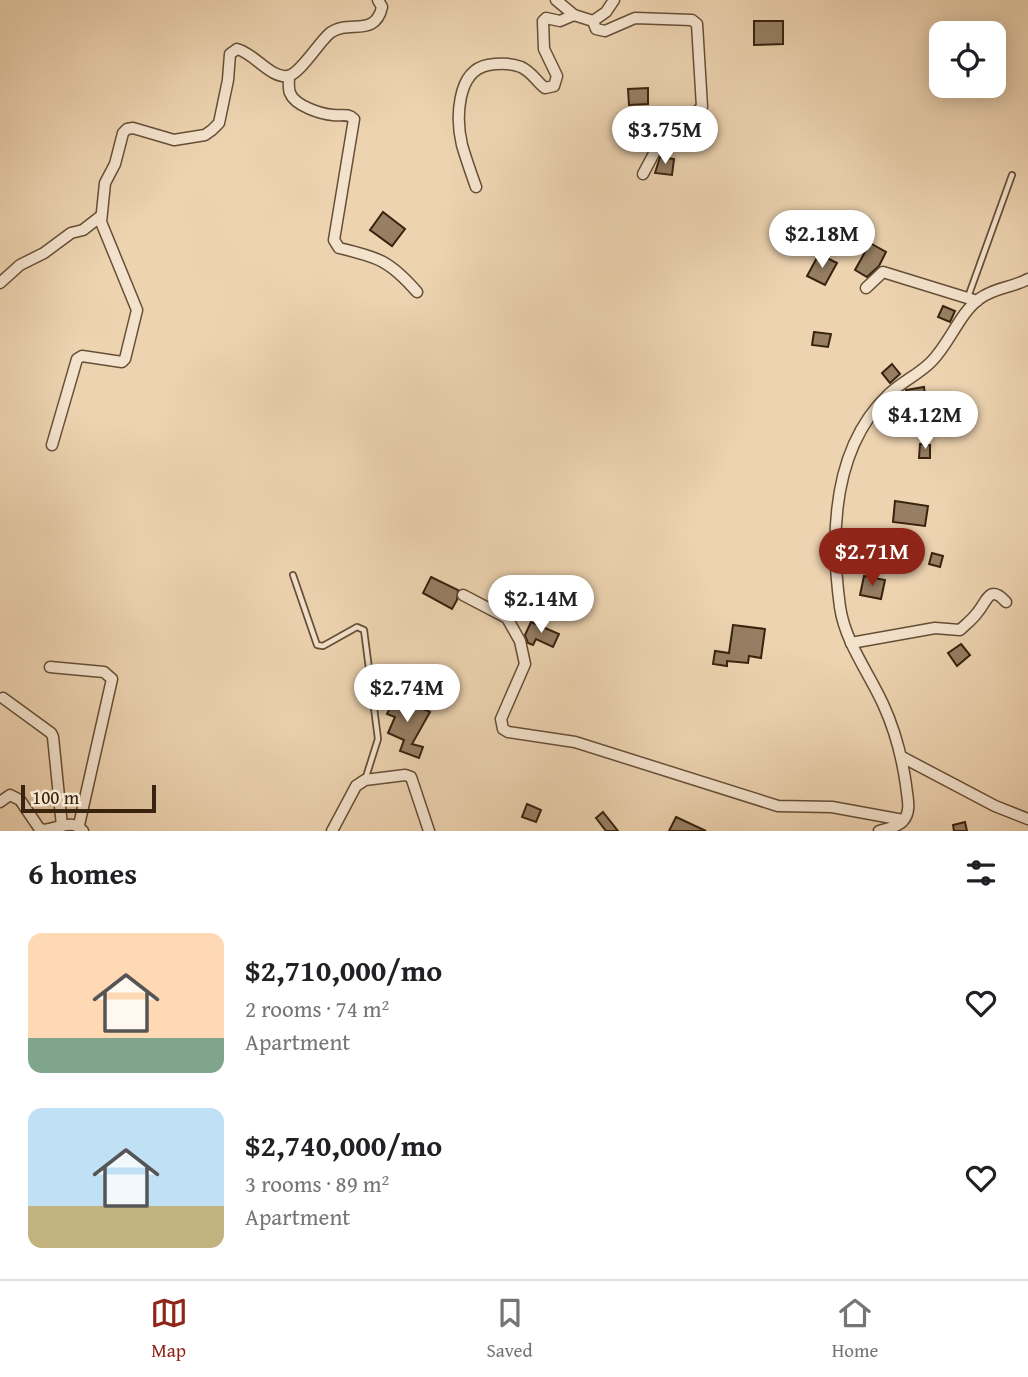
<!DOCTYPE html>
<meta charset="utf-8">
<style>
body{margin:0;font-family:"Gentium Book Plus",serif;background:#f6f6f6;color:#202124;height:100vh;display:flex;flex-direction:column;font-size:26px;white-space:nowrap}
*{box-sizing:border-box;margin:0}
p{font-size:23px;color:#757577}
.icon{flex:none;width:38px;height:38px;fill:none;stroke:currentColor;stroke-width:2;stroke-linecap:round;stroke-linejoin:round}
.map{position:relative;height:831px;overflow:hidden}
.details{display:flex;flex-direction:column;background:#fff;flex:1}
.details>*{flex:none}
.fabs{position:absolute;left:929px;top:21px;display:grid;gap:14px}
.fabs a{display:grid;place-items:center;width:77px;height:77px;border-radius:14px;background:#fff;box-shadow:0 4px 18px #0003;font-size:35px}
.scale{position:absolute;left:21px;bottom:18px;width:135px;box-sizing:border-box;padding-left:7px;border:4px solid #39230f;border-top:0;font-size:19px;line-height:24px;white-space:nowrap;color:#39230f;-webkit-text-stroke:5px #f3e2cc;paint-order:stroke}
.price{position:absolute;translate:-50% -60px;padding:0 16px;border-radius:24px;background:#fff;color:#222;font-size:23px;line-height:46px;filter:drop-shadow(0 2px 4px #0008)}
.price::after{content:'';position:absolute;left:50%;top:42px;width:21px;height:16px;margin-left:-10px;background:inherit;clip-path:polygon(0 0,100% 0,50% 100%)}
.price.current{background:#8f2418;color:#fff}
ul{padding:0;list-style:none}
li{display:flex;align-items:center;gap:21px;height:175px;padding:0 28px}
li span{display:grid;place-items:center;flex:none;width:196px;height:140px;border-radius:14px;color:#555}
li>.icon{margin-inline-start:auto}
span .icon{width:84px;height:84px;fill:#fffc;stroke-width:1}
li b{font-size:30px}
h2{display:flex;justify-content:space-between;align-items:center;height:84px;padding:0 28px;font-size:30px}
.dock{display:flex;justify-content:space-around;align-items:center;height:98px;border-top:2px solid #e0e0e0;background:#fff;font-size:19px;color:#757577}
.dock a{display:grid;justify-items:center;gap:4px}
.dock .current{color:#8f2418}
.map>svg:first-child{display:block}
.building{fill:#977f63;stroke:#39230f;stroke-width:2}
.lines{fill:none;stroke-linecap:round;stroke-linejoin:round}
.service-casing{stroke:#664f37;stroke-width:8}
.minor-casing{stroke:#664f37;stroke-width:13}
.service{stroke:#f3e2cc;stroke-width:4.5}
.minor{stroke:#f3e2cc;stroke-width:10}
</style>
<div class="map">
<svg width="1028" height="831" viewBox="0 0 1028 831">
<rect width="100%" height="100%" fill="#edd3b0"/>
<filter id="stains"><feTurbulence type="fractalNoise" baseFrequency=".00286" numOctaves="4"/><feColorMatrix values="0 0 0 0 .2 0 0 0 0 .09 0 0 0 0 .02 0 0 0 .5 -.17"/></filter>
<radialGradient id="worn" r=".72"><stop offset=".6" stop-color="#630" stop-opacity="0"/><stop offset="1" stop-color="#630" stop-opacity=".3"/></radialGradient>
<!-- building -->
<g class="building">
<polygon points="754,21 783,21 783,44 754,45"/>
<polygon points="648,88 648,104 629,105 628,89"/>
<polygon points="660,157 674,159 672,175 655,173"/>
<polygon points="383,212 405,229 392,246 370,230"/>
<polygon points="870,243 886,252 879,266 867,277 855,270"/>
<polygon points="819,254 837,263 825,285 807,276"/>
<polygon points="943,306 955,311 950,322 938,317"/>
<polygon points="814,332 831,334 828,347 812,345"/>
<polygon points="892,364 900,374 890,383 882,373"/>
<polygon points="924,387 927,410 916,411 915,400 907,401 906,390"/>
<polygon points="920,444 930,445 930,458 919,458"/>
<polygon points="895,501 928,506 925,526 893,522"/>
<polygon points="932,553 943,556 940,567 929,564"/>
<polygon points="864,576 885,580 881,599 860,595"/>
<polygon points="431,577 458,590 457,600 452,609 423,593"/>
<polygon points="531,622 559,634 553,647 536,639 533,645 528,643 525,635"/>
<polygon points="733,625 765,629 761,658 749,656 748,663 727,661 727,666 713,664 715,651 729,653"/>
<polygon points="961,644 970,655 957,666 948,653"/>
<polygon points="396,696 430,712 412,744 423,747 419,758 400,751 404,740 388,733 395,717 387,714"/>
<polygon points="527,804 541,810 536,822 522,817"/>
<polygon points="603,812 618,831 606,831 596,818"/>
<polygon points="676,817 706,831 669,831"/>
<polygon points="965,822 967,831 954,831 953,825"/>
</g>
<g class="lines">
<!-- service casing -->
<g class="service-casing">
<g id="service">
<polyline points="968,297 1012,175"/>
<polyline points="293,575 317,645 323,646 357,627 364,630 378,739 365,780"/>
</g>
</g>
<!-- minor casing -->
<g class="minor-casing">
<g id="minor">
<polyline points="556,0 574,15 593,21 606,12 614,0"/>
<polyline points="593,21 596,29 605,31 635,18 692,20 697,24 702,107 659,144 643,174"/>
<path d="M289 76C289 81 288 88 290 93 295 106 321 114 333 115 342 116 348 113 354 119L334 240 339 248C378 257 390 261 417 292"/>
<path d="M476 187C471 173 466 159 462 145 456 120 456 71 488 65 499 63 511 63 521 67 532 72 537 82 545 88L554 86 557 76 544 49 543 21 546 18 560 21 574 15"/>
<polyline points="0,283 20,265 44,253 71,233 83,230 101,216"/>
<polyline points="866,288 883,272 977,301"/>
<path d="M52 445 77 359 82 356 122 362 125 359 137 310 101 222 105 183 115 164 123 133 127 129 133 128 174 140 205 135 212 130 219 123 228 80 230 54 237 49C254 53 271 79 288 76 300 74 319 42 330 33 349 19 375 38 382 7L378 0"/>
<polyline points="463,595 507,618 520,641 525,664 501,719 503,729 508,732 575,742 778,806 832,807 903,820"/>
<path d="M851 643 935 628 960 630C966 624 972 620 977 613 987 602 989 583 1006 602"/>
<polyline points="50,667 104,672 112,679 79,825"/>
<polyline points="3,698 51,733 53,737 62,826"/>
<polyline points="902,757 995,806 1028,819"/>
<path d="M0 802 10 795 20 800 39 828 43 830C57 829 73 818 83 831"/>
<polyline points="332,831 356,786 365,780 405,775 411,777 429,831"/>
<path d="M879 831C886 829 898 827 903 821 912 811 907 797 906 785 902 757 895 730 883 704 869 673 845 642 840 607 830 534 832 448 889 394 902 382 919 374 931 362 950 343 959 314 979 299 995 287 1012 288 1028 279"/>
</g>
</g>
<!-- service -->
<use href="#service" class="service"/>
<!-- minor -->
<use href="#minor" class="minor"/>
</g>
<rect width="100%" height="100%" filter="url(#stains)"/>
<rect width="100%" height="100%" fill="url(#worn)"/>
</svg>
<div class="fabs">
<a><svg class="icon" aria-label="locate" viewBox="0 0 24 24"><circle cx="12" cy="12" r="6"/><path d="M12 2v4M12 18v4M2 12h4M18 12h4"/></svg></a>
</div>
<div class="scale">100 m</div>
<b class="price" style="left:665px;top:166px">$3.75M</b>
<b class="price" style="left:822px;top:270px">$2.18M</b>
<b class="price" style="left:925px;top:451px">$4.12M</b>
<b class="price current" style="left:872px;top:588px">$2.71M</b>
<b class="price" style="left:541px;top:635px">$2.14M</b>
<b class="price" style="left:407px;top:724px">$2.74M</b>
</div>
<section class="details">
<h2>6 homes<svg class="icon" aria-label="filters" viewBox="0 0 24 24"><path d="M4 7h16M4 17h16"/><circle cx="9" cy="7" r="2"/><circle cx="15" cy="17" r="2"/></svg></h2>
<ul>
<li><span style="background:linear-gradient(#ffd9b3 75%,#7fa58c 0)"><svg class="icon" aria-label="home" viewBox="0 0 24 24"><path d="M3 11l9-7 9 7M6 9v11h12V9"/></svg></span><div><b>$2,710,000/mo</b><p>2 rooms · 74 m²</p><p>Apartment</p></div><svg class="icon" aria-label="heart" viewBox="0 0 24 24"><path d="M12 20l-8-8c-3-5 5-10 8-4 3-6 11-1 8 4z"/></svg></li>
<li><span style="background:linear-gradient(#bfe0f5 70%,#c2b280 0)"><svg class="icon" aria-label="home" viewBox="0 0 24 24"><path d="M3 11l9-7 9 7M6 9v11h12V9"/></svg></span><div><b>$2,740,000/mo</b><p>3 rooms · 89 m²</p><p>Apartment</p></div><svg class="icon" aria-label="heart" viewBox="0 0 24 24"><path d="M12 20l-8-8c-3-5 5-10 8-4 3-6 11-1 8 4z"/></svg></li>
</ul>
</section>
<nav class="dock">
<a class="current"><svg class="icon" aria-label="map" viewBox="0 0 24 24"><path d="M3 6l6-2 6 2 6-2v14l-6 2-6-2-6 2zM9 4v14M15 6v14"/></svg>Map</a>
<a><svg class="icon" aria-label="saved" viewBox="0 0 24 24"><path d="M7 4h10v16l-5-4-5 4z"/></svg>Saved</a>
<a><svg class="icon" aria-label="home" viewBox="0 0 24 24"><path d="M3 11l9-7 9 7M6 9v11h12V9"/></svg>Home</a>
</nav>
